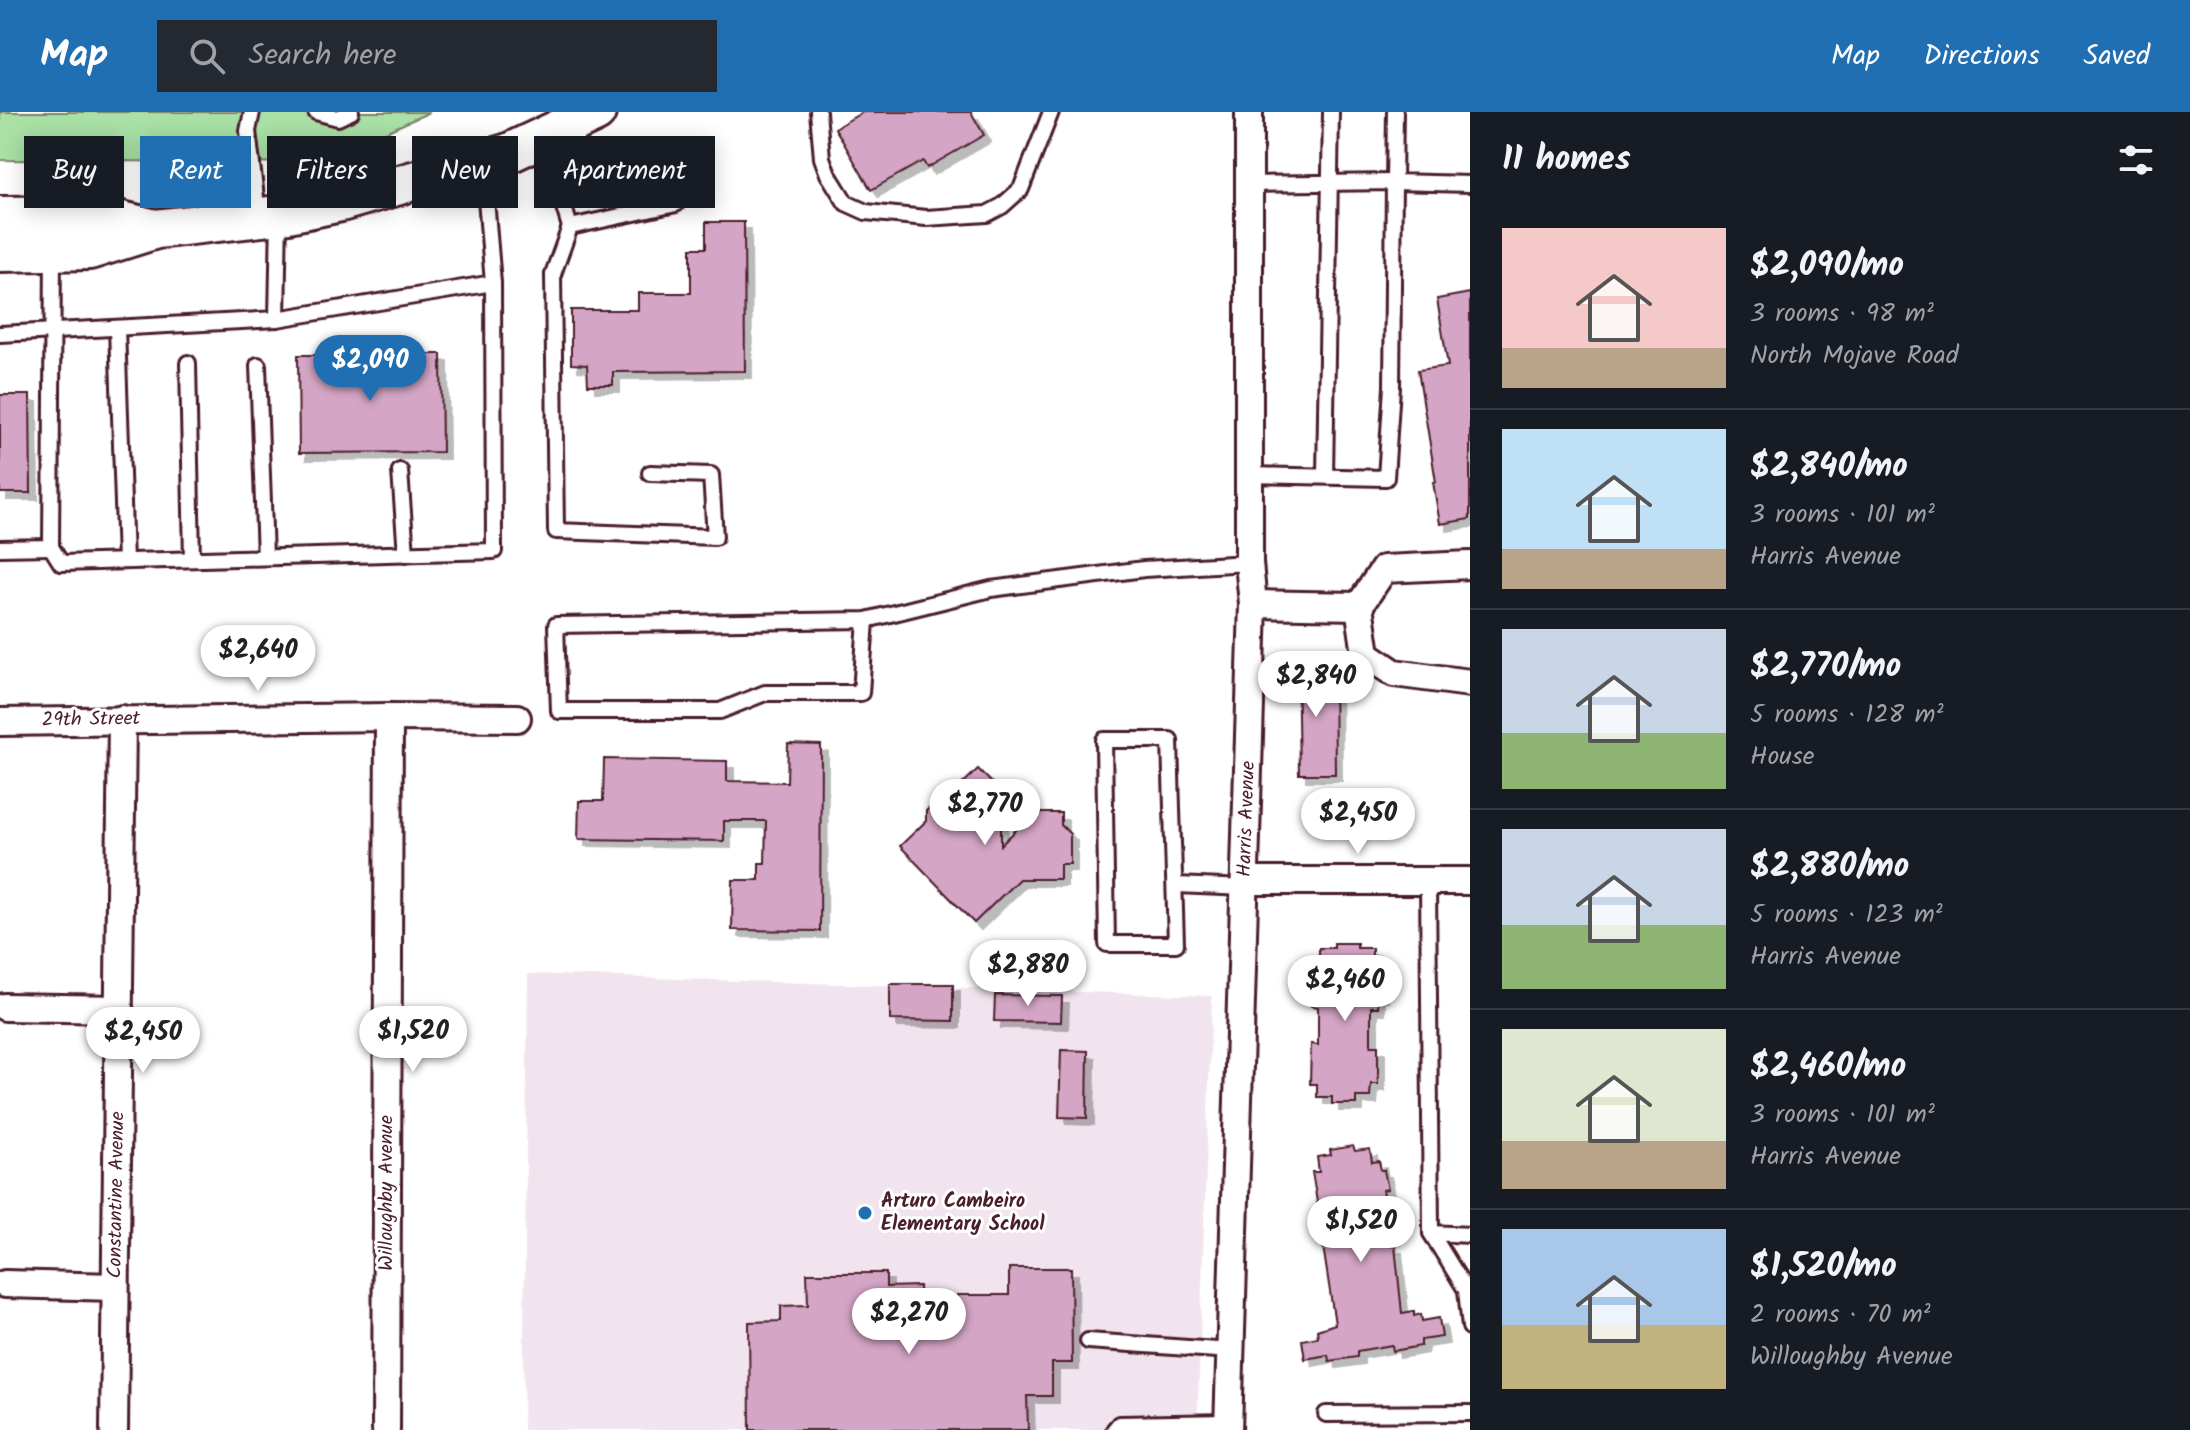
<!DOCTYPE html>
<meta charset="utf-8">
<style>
body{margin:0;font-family:Kalam,sans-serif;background:#242831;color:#f1f3f6;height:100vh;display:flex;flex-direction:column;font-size:30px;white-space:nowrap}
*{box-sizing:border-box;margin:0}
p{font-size:26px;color:#9ea1a6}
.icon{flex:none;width:44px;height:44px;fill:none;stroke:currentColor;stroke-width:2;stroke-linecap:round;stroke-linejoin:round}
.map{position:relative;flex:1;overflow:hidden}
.panel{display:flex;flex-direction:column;background:#171b24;width:720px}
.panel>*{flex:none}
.guide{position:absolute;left:24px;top:24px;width:760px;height:72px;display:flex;gap:16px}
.price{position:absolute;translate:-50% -68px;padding:0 18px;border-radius:28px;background:#fff;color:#222;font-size:26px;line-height:52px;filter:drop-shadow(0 2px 4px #0008)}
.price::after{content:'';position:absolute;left:50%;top:48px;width:24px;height:18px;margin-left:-12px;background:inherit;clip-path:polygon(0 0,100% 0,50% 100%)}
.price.selected{background:#1f6fb2;color:#fff}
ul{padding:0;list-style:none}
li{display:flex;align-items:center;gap:24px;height:200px;padding:0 32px}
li+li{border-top:2px solid #363941}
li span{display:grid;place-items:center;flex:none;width:224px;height:160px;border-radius:0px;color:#555}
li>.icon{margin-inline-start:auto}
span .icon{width:96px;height:96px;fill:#fffc;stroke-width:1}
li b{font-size:34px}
h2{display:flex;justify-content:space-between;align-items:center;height:96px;padding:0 32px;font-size:34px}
.chip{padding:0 28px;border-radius:0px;background:#171b24;box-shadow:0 4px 20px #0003;font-size:28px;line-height:72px}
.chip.selected{background:#1f6fb2;color:#fff}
header{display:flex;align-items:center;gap:48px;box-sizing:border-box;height:112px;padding:0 40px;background:#1f6fb2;color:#fff}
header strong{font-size:38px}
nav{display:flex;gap:44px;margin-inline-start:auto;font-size:28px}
.search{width:560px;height:72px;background:#242831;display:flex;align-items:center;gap:20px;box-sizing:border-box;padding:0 28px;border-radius:0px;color:#9ea1a6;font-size:30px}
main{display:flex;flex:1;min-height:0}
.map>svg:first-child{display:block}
.built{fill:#f2e4ee}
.green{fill:#a8e0a5;stroke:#798068;stroke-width:2}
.building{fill:#d4a5c5;stroke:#4a1f2b;stroke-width:2;filter:url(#shadow)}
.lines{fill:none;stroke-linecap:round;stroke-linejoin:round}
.lane-casing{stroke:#4a1f2b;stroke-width:20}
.street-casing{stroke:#4a1f2b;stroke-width:32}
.secondary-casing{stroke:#4a1f2b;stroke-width:44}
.lane{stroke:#fff;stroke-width:14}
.street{stroke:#fff;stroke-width:26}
.secondary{stroke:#fff;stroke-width:38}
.poi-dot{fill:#1f6fb2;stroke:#fff;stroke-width:3}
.labels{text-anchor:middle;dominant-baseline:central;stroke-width:6;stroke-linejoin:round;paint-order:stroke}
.street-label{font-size:20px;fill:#4a1f2b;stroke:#fff}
.poi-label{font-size:20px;font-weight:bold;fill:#4a1f2b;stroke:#fff;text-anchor:start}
</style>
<header>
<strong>Map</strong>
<div class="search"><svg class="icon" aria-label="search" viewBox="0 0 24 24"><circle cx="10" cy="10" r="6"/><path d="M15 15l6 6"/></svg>Search here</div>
<nav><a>Map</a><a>Directions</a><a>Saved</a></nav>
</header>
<main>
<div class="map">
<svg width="1470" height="1318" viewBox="0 0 1470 1318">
<defs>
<filter id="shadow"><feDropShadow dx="7" dy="7" stdDeviation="0" flood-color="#0004"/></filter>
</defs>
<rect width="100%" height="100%" fill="#fff"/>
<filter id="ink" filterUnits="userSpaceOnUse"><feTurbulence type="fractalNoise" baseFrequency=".0125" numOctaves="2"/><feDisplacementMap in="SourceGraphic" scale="16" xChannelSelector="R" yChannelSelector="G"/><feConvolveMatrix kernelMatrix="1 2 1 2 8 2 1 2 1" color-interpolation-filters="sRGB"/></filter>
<g filter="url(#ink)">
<!-- built -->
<polygon class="built" points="528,862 1212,884 1197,1318 523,1318"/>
<!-- green -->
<polygon class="green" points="0,0 430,0 317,51 0,48"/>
<!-- building -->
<g class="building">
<polygon points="863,0 971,0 984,23 927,56 923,49 871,78 835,16"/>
<polygon points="706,110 744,110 745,259 613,260 613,273 588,273 587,253 571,252 571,198 638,198 638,181 691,181 691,136 706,136"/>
<polygon points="1470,181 1470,407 1440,412 1433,370 1436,370 1418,258 1448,254 1437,187"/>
<polygon points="362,233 389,233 389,242 441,242 442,340 299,341 298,243 362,243"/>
<polygon points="0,283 30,283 31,381 0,381"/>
<polygon points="1297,548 1317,548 1317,557 1334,556 1335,662 1299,662"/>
<polygon points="788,632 821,633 820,819 732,818 733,768 759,768 759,751 765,751 766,709 724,709 724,729 578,727 579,689 603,689 604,647 727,649 727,669 787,670"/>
<polygon points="978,657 1001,680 1001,733 1033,701 1061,701 1061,713 1070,722 1070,752 1060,752 1060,767 1019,767 974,811 900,734 926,709 926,699 942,684 950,684"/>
<polygon points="1334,831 1357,831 1357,836 1372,836 1372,852 1379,852 1379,864 1383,864 1382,883 1378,883 1378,895 1371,895 1371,934 1378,934 1378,972 1371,972 1370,985 1356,985 1356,992 1332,992 1332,985 1317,985 1317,972 1310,972 1311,932 1318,933 1318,895 1311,894 1312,852 1319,852 1319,836 1334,836"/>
<polygon points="890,872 953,872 953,909 890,908"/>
<polygon points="995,883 1062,884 1061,910 994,909"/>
<polygon points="1061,938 1088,939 1087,1006 1059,1005"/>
<polygon points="1353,1034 1355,1039 1370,1037 1372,1050 1379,1049 1381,1058 1384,1058 1388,1077 1383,1078 1385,1087 1377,1088 1383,1126 1389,1124 1390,1134 1395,1134 1402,1201 1414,1199 1414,1204 1421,1202 1422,1209 1439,1206 1442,1225 1421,1228 1421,1234 1393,1239 1392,1233 1357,1239 1357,1245 1329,1249 1328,1243 1305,1247 1302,1228 1318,1225 1317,1218 1335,1212 1323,1134 1331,1133 1325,1095 1318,1096 1312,1060 1319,1060 1317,1045 1331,1043 1330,1038"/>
<polygon points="1009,1156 1071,1156 1072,1251 1052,1251 1052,1284 1027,1284 1028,1318 750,1318 749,1210 781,1209 781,1194 808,1193 807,1161 886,1161 886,1175 919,1174 920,1201 957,1201 957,1183 1009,1183"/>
</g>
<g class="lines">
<!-- lane casing -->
<g class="lane-casing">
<g id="lane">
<polyline points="252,0 248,19 258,102"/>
<polyline points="316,0 338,6 351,0"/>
<polyline points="818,0 822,46 828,62 846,91 866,100 926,106 987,102 1002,94 1021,77 1051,0"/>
<polyline points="1395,0 1394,70 1470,72"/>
<polyline points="543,26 570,115 553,162 556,419 715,425 711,363 650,361"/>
<polyline points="1249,72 1394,70 1392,275 1386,366 1250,363"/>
<polyline points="570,115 676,92"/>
<polyline points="277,207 493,171 483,51"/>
<polyline points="117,216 125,449"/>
<polyline points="0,222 277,207 279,103"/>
<polyline points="188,251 192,447"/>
<polyline points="258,253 265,445"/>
<polyline points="400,359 406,442"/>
<polyline points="1325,364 1331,0"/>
<polyline points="51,435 61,451 494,439 493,171"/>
<polyline points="0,436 51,435 53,139"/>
<polyline points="866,508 861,581 765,581 720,599 559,599 556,513 866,508 991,477 1144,457 1249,451"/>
<polygon points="1104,628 1170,628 1176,832 1107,832"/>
<polyline points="1428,769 1431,1121 1466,1178 1470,1215"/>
<polyline points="1176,773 1246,776"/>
<polyline points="1431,1121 1470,1123"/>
<polyline points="1088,1229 1231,1239"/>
<polyline points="1326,1302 1470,1301"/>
<polyline points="1114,1318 1119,1312 1229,1310"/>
</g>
</g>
<!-- street casing -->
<g class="street-casing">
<g id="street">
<polyline points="1253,492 1359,494 1384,457 1470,453"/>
<polyline points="1359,494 1366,542 1394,561 1470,571"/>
<polyline points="0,610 389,605 517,606"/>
<polyline points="1246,769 1470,769"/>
<polyline points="5,895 119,897"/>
<polyline points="5,1172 115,1175"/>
<polyline points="114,1318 122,607"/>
<polyline points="386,1318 389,605"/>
<polyline points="1228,1318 1253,492 1249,451 1249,0"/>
</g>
</g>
<!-- secondary casing -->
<g class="secondary-casing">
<g id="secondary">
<polyline points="0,104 96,103 155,117"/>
<polyline points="0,140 89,138 156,117 279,103 341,90 509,41 596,0"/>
</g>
</g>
<!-- lane -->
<use href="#lane" class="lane"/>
<!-- street -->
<use href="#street" class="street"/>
<!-- secondary -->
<use href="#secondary" class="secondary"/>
</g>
</g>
<!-- markers -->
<circle class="poi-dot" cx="865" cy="1101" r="8"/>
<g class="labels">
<!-- street labels -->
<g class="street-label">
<text transform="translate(91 608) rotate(-1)">29th Street</text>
<text transform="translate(1247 707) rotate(-88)">Harris Avenue</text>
<text transform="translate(387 1081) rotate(-90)">Willoughby Avenue</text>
<text transform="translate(117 1083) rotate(-89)">Constantine Avenue</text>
</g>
<!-- poi labels -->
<g class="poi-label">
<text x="881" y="1090">Arturo Cambeiro<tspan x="881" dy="23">Elementary School</tspan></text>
</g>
</g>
</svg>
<b class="price selected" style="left:370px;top:291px">$2,090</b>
<b class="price" style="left:258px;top:581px">$2,640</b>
<b class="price" style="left:1316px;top:607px">$2,840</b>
<b class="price" style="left:985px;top:735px">$2,770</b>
<b class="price" style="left:1358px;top:744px">$2,450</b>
<b class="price" style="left:1028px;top:896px">$2,880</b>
<b class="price" style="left:1345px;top:911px">$2,460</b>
<b class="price" style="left:413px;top:962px">$1,520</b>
<b class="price" style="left:143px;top:963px">$2,450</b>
<b class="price" style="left:1361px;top:1152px">$1,520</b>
<b class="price" style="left:909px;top:1244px">$2,270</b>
<div class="guide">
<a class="chip">Buy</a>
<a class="chip selected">Rent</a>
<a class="chip">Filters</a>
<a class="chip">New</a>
<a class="chip">Apartment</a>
</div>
</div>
<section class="panel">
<h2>11 homes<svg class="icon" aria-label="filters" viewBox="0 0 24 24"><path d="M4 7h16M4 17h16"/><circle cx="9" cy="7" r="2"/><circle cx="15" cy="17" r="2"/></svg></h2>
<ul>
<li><span style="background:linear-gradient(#f6c9c9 75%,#b9a48a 0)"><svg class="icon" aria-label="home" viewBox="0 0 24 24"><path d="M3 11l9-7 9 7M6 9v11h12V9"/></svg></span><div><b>$2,090/mo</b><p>3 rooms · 98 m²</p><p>North Mojave Road</p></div></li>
<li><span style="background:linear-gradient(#bfe0f5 75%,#b9a48a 0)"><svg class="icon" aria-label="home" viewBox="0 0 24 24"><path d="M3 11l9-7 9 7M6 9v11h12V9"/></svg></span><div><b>$2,840/mo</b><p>3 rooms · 101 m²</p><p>Harris Avenue</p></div></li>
<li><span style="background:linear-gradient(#c9d6e8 65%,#8fb573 0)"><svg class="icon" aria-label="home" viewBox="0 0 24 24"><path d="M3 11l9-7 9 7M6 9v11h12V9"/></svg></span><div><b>$2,770/mo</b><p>5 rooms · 128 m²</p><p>House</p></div></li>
<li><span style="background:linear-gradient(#c9d6e8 60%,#8fb573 0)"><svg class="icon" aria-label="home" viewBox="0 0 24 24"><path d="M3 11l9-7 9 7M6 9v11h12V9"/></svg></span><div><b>$2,880/mo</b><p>5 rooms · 123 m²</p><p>Harris Avenue</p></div></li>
<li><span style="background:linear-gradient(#dfe7d0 70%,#b9a48a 0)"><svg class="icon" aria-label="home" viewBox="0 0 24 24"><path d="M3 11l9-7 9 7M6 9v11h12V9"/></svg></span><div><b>$2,460/mo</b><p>3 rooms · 101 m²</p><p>Harris Avenue</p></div></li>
<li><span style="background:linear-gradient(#a9c7e8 60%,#c2b280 0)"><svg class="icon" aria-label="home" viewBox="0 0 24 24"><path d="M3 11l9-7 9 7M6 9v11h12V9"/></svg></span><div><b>$1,520/mo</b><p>2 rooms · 70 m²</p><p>Willoughby Avenue</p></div></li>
</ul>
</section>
</main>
